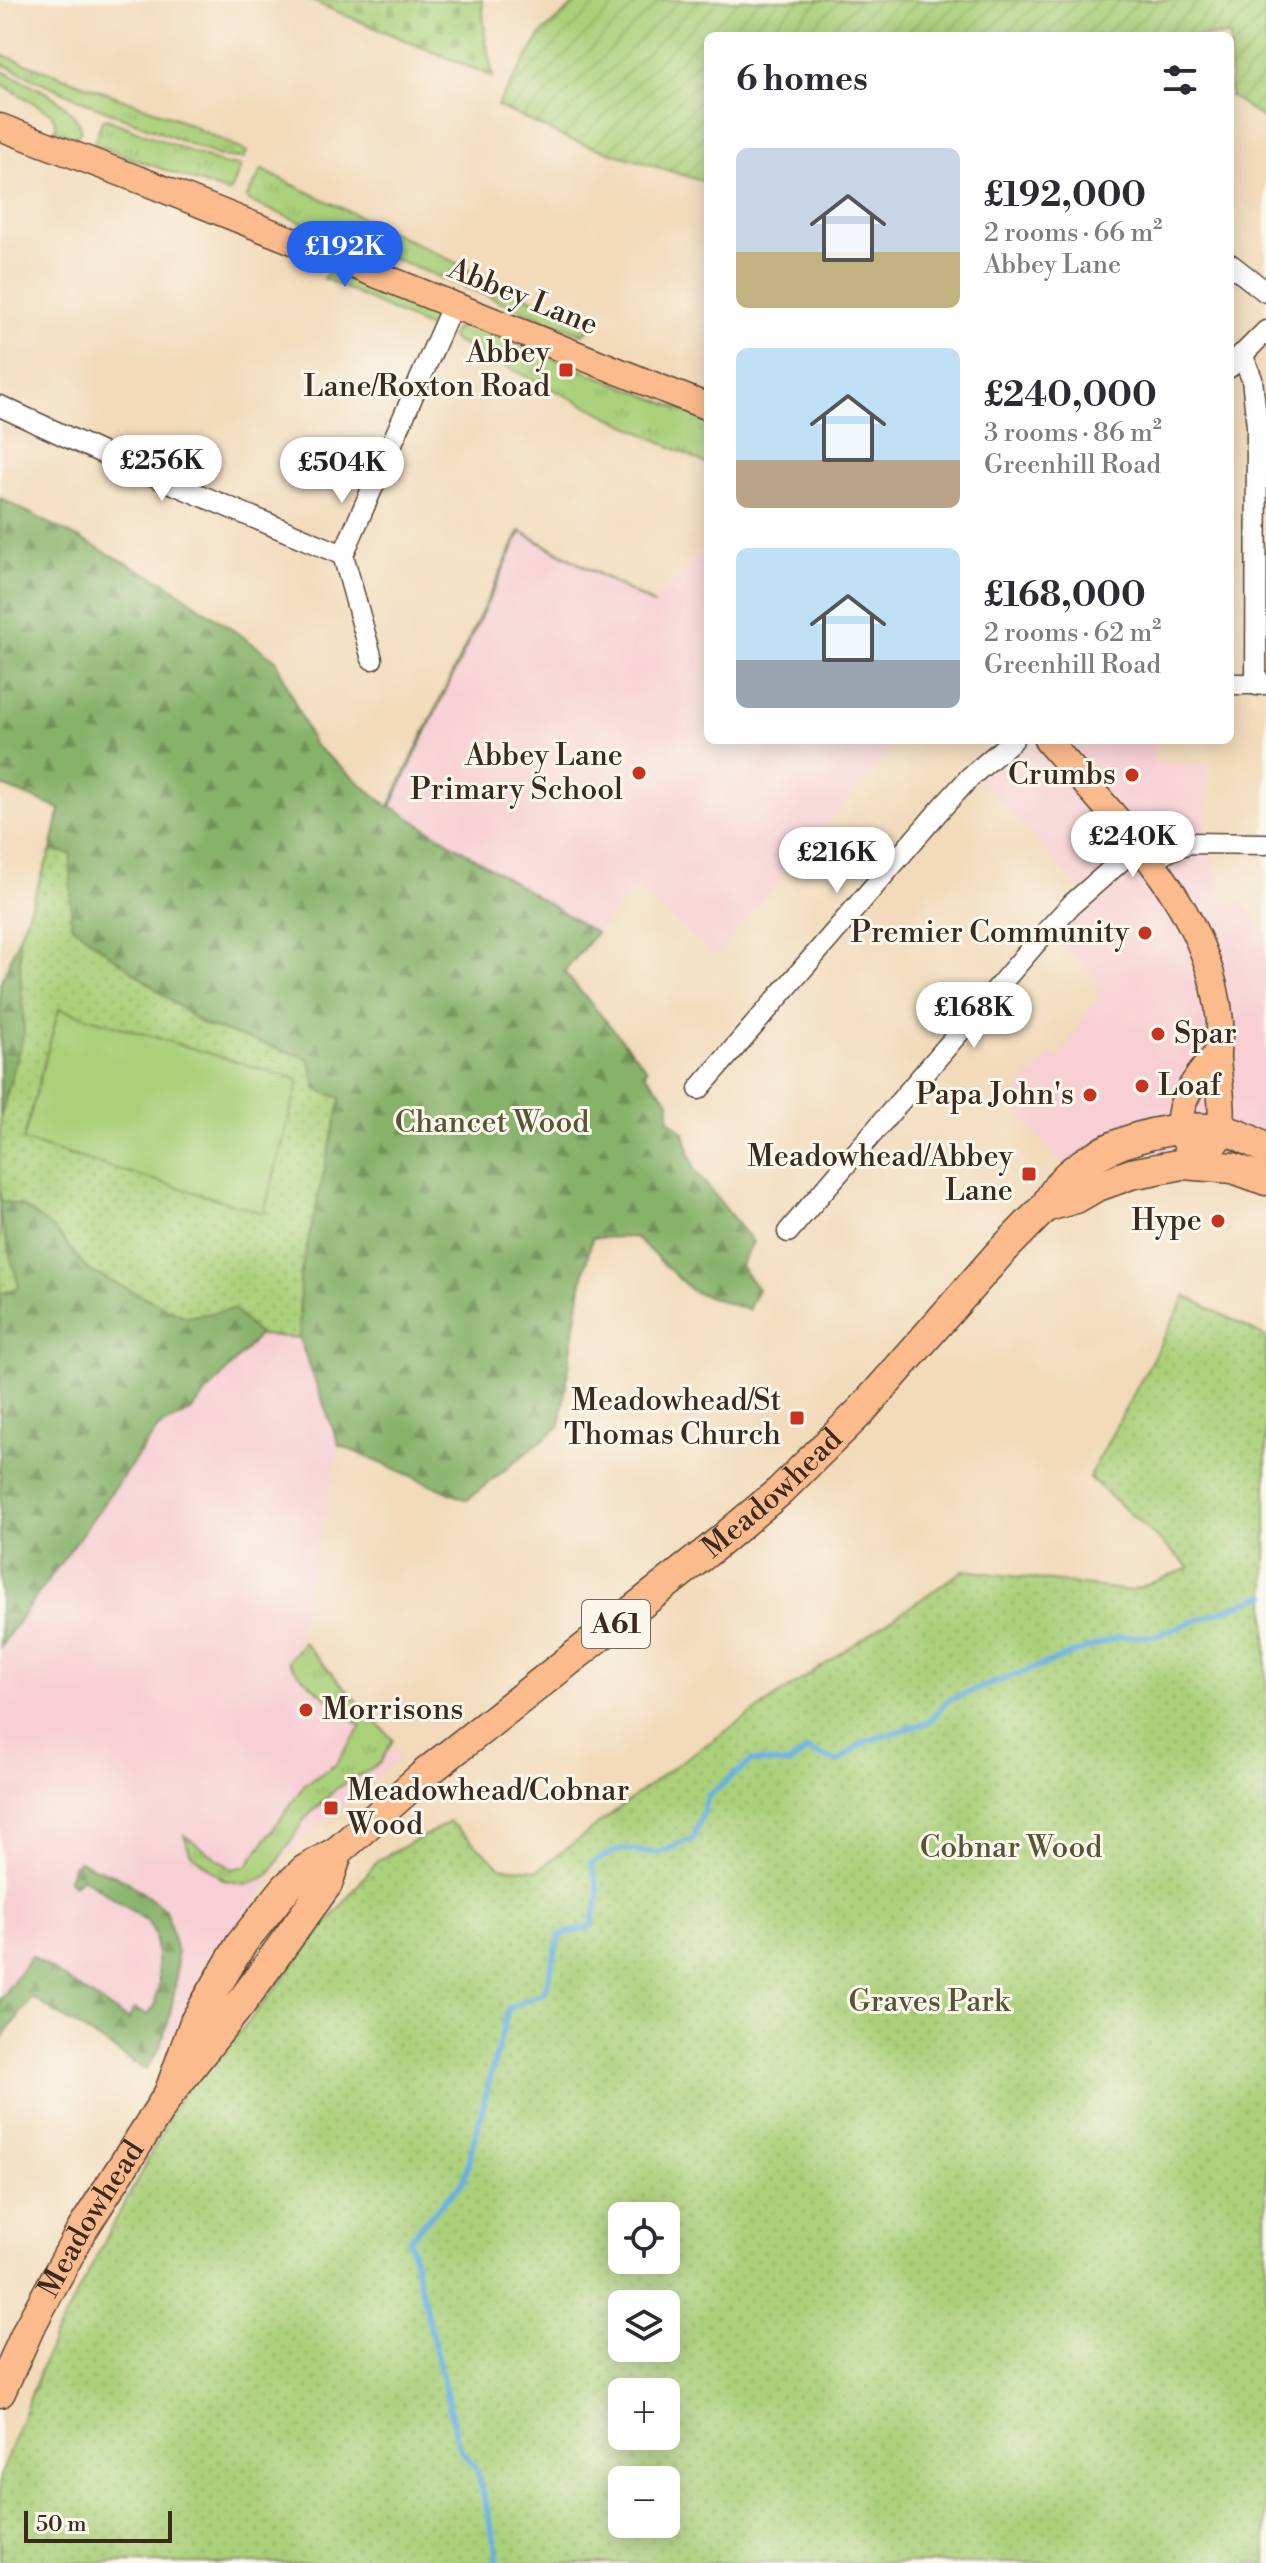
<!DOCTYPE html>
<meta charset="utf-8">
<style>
body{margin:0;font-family:"Libre Bodoni",serif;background:#f2f2f3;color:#2b2b33;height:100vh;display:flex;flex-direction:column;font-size:30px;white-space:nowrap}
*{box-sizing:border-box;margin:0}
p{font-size:26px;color:#7c7c81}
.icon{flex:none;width:44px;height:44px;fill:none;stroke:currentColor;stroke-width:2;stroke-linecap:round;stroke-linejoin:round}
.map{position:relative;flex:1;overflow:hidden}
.side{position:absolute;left:704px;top:32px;width:530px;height:712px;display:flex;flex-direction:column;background:#fff;border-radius:12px;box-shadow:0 4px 20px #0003}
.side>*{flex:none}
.fabs{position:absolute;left:608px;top:2202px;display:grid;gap:16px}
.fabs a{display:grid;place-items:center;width:72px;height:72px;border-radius:12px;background:#fff;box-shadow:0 4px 20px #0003;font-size:40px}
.scale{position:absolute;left:24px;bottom:20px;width:148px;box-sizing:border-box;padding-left:8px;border:4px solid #3b2a1e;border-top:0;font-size:22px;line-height:28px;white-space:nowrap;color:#3b2a1e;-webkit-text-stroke:6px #fbf7ec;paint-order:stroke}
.price{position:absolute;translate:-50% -68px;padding:0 18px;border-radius:28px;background:#fff;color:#222;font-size:26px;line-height:52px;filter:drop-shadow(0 2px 4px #0008)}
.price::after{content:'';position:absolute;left:50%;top:48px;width:24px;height:18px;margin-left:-12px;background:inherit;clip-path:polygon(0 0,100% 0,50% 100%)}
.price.on{background:#2563eb;color:#fff}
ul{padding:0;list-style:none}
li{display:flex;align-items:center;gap:24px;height:200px;padding:0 32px}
li span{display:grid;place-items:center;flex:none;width:224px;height:160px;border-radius:12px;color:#555}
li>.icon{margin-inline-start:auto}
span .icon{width:96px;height:96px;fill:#fffc;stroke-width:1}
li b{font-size:34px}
h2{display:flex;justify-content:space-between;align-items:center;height:96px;padding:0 32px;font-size:34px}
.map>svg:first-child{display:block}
.built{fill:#f7cfd4}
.grass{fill:url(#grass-tufts);stroke:#727d4c;stroke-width:2}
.forest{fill:url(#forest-firs);stroke:#616e44;stroke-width:2}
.cemetery{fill:url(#cemetery-stones);stroke:#727d4c;stroke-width:2}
.park{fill:url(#park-dots);stroke:#727d4c;stroke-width:2;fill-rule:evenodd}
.garden{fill:url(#garden-furrows);stroke:#727d4c;stroke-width:2}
.pitch{fill:#aad07a;stroke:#727d4c;stroke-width:2}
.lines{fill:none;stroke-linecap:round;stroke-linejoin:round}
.stream{stroke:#68b0df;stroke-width:6}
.minor-casing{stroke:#564435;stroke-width:23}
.major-casing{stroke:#564435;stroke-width:29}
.highway-casing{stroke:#564435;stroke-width:33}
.minor{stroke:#fff;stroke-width:20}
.major{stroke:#fbbb8c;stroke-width:26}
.highway{stroke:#fbbb8c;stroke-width:30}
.poi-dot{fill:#c8321e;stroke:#fbf7ec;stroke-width:3}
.labels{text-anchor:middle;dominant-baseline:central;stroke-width:6;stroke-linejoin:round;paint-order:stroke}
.shield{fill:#fbf7ec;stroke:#75685c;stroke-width:2}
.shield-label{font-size:28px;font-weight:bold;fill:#3b2a1e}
.street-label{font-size:30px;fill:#3b2a1e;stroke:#fbf7ec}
.poi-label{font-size:30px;fill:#3b2a1e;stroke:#fbf7ec;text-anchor:end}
.park-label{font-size:30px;fill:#575435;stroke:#fbf7ec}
</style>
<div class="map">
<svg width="1266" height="2563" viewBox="0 0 1266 2563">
<defs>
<pattern id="grass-tufts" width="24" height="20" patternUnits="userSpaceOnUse" patternTransform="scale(2)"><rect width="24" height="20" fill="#aad07a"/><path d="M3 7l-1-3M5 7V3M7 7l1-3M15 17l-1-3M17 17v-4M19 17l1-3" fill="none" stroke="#93b369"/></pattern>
<pattern id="forest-firs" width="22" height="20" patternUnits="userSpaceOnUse" patternTransform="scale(2)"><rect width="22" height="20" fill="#87b26a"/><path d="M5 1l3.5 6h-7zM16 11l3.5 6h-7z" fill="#709157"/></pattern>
<pattern id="cemetery-stones" width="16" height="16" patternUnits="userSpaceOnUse" patternTransform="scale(2)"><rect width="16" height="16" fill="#aad07a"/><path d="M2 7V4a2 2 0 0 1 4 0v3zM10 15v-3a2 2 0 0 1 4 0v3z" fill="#93b369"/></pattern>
<pattern id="park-dots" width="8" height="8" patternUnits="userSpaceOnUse" patternTransform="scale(2)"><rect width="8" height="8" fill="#aad07a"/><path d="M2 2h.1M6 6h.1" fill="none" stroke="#93b369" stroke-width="1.8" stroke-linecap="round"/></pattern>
<pattern id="garden-furrows" width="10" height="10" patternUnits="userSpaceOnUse" patternTransform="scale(2)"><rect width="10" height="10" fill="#aad07a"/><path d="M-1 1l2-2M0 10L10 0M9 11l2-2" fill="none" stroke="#93b369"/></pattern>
</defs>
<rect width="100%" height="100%" fill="#fbf7ec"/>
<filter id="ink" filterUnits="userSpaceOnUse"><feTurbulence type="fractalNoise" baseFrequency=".0125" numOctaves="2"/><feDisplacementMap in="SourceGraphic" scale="16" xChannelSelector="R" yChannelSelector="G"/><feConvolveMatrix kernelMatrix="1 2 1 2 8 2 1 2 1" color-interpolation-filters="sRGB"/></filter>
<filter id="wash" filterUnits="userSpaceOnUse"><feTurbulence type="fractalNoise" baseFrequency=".006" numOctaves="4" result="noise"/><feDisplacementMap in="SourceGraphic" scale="32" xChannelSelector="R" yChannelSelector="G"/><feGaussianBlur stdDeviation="1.8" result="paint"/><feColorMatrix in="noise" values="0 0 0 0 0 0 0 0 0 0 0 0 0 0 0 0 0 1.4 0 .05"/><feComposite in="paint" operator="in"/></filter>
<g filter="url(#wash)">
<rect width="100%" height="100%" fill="#f2daba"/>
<!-- built -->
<g class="built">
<polygon points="521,532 654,604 700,554 708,561 708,740 898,740 715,957 636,888 595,933 391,807"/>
<polygon points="1013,740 1155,740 1155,763 1207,764 1207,843 1227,905 1244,906 1266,930 1266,1170 1180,1152 1132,1157 1080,1187 1009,1101 1050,1054 1059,1060 1093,1003 1095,1005 1097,1002 1098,979 1045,932 1084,893 975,773"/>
<polygon points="259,1335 299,1338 339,1445 294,1652 343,1707 401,1756 287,1854 153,2065 32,1990 0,2035 0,1647 158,1428 192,1411"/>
</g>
<!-- grass -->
<g class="grass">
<polygon points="0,54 173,117 247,152 244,158 222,157 92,105 0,63"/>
<path d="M0 70C27 83 72 99 81 130L76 138 55 130 56 123 52 114 0 83Z"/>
<polygon points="106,119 225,165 239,165 240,169 231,191 228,193 96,145 94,142 102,121"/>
<polygon points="262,170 591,327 583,334 248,201 247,197"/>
<polygon points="332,270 425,307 433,315 434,324 431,329 323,278"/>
<polygon points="466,324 708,420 708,465 454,341 451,337 454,330"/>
<path d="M303 1642 393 1740 380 1763 336 1789 303 1821 271 1873 258 1881 245 1884 224 1880 191 1854 184 1835 232 1869 247 1866 305 1784 335 1765 361 1727C338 1704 308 1687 288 1661Z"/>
</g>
<!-- forest -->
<g class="forest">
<polygon points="0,498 166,583 276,660 313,744 389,807 520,531 655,605 521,532 391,806 596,933 564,972 647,1069 645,1074 669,1101 669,1119 684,1133 695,1171 753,1242 740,1266 758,1289 748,1310 692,1291 635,1237 592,1238 581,1286 560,1426 467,1500 339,1445 299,1338 300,1276 340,1098 317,1090 309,1059 202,1024 71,925 71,855 51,850 60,809 0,785"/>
<polygon points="19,937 24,1033 0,1119 0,985"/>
<polygon points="0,1200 24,1207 54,1229 88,1270 186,1317 233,1309 259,1335 191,1411 158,1428 0,1647 0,1294 19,1287 0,1218"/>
<polygon points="79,1861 125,1880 166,1910 177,1954 176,1981 170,2015 161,2045 146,2070 32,1998 0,2041 0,1999 31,1956 128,2020 134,2009 148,2015 154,2007 159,1984 155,1934 147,1921 81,1877 74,1885 68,1879 72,1867"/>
</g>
<!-- cemetery -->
<polygon class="cemetery" points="309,0 482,0 485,37 493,77"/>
<!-- park -->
<g class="park">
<polygon points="51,850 71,854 71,925 202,1024 309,1059 317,1090 341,1098 300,1276 299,1338 259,1335 233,1309 186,1317 88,1270 54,1229 24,1207 0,1200 0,1119 24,1033 19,937"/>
<polygon points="0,1218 19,1287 0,1294"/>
<path d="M1186 1296 1266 1337V2563H0V2475L52 2341 185 2089 240 2032 378 1860 450 1822 501 1867 538 1870 673 1767 964 1570 1130 1591 1190 1568 1089 1477ZM622 2216H666V2260H622ZM622 2304H666V2348H622ZM622 2392H666V2436H622ZM622 2480H666V2524H622Z"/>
</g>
<!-- garden -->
<polygon class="garden" points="579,0 1266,0 1266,120 1230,96 1230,36 708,36 708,183 568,139 497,106 542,33"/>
<!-- pitch -->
<polygon class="pitch" points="59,1009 299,1080 264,1213 23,1141"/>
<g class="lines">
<!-- stream -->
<polyline class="stream" points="496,2563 497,2551 478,2472 459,2447 409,2239 464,2180 508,2009 545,1992 560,1935 592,1926 599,1893 591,1863 620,1849 659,1853 694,1838 708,1796 752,1761 788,1764 808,1750 838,1762 864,1742 929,1722 948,1700 1118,1637 1154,1636 1266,1595"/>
</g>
</g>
<g filter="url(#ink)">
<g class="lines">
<!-- minor casing -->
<g class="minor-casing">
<g id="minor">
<polyline points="1230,264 1266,292"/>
<polyline points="1242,354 1252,379 1257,426 1256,685"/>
<polyline points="1230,367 1266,331"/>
<polyline points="0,406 128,465 343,555"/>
<polyline points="372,659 343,555 453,304"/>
<polyline points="1230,684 1266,684"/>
<polyline points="1150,861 1177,847 1191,843 1266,844"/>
<polyline points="699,1089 939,811 970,777 1013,740"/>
<polyline points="788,1232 1041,937 1072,904 1138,846"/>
</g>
</g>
<!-- major casing -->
<g class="major-casing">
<g id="major">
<polyline points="0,127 148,183 708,407"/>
<path d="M1047 740C1118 823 1210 906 1220 1022 1221 1034 1216 1046 1217 1059 1220 1102 1231 1125 1204 1164 1197 1156 1188 1148 1184 1139 1169 1109 1198 1075 1216 1055"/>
</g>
</g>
<!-- highway casing -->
<g class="highway-casing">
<g id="highway">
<path d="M1045 1207C1051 1197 1058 1184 1067 1176 1106 1142 1167 1123 1220 1130 1236 1132 1252 1141 1266 1149"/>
<path id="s1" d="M169 2094 195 2022 241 1944 286 1888 305 1870 338 1851 426 1773 712 1548 780 1491 861 1411 999 1254 1045 1207 1076 1198 1095 1187 1131 1174 1183 1164 1233 1168 1266 1180"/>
<path id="s2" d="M0 2392 29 2328 82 2230 169 2094 241 2003 327 1884 338 1851"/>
</g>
</g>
<!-- minor -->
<use href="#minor" class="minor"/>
<!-- major -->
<use href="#major" class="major"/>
<!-- highway -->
<use href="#highway" class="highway"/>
</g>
</g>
<!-- markers -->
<g class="poi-dot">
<rect x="558" y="362" width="16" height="16" rx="4"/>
<circle cx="639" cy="773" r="8"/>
<circle cx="1132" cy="775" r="8"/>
<circle cx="1145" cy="933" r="8"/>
<circle cx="1158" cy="1034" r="8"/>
<circle cx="1142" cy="1086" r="8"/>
<circle cx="1090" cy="1095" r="8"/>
<rect x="1021" y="1166" width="16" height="16" rx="4"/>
<circle cx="1218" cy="1221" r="8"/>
<rect x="789" y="1410" width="16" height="16" rx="4"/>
<circle cx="306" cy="1710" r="8"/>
<rect x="323" y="1800" width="16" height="16" rx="4"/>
</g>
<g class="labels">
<!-- shield labels -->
<rect class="shield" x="582" y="1600" width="68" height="48" rx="6"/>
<g class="shield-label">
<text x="616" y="1624">A61</text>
</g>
<!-- street labels -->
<g class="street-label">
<text transform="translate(523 297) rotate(22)">Abbey Lane</text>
<text stroke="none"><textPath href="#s1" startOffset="866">Meadowhead</textPath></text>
<text stroke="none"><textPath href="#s2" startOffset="196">Meadowhead</textPath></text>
</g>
<!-- poi labels -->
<g class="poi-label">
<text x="550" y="353">Abbey<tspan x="550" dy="34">Lane/Roxton Road</tspan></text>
<text x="623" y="756">Abbey Lane<tspan x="623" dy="34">Primary School</tspan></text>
<text x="1116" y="775">Crumbs</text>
<text x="1129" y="933">Premier Community</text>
<text x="1174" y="1034" text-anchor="start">Spar</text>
<text x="1158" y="1086" text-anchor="start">Loaf</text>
<text x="1074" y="1095">Papa John's</text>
<text x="1013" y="1157">Meadowhead/Abbey<tspan x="1013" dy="34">Lane</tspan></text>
<text x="1202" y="1221">Hype</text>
<text x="781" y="1401">Meadowhead/St<tspan x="781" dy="34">Thomas Church</tspan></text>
<text x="322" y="1710" text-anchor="start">Morrisons</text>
<text x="347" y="1791" text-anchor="start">Meadowhead/Cobnar<tspan x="347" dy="34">Wood</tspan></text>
</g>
<!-- park labels -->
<g class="park-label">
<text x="492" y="1123">Chancet Wood</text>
<text x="1011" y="1848">Cobnar Wood</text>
<text x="929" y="2002">Graves Park</text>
</g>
</g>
</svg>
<div class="fabs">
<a><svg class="icon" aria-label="locate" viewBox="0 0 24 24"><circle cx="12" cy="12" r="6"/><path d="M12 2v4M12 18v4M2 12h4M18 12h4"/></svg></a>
<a><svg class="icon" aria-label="layers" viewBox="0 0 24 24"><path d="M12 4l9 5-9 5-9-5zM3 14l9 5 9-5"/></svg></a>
<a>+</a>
<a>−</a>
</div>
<div class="scale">50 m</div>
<b class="price on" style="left:345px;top:289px">£192K</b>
<b class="price" style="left:162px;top:503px">£256K</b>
<b class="price" style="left:342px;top:505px">£504K</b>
<b class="price" style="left:1133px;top:879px">£240K</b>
<b class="price" style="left:837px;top:895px">£216K</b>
<b class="price" style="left:974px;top:1050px">£168K</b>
<section class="side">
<h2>6 homes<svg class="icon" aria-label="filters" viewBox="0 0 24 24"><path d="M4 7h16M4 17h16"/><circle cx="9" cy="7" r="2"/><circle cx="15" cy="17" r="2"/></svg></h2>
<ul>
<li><span style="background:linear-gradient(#c9d6e8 65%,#c2b280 0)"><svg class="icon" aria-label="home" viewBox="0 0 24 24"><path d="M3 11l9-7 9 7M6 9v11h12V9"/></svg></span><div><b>£192,000</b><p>2 rooms · 66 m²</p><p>Abbey Lane</p></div></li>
<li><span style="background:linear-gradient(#bfe0f5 70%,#b9a48a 0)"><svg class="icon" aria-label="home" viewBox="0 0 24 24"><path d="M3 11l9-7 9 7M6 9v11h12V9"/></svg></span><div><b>£240,000</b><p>3 rooms · 86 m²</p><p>Greenhill Road</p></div></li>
<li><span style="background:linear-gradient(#bfe0f5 70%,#9aa5b1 0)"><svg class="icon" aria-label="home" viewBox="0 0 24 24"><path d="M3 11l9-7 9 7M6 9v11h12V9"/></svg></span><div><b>£168,000</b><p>2 rooms · 62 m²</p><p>Greenhill Road</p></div></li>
</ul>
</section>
</div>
